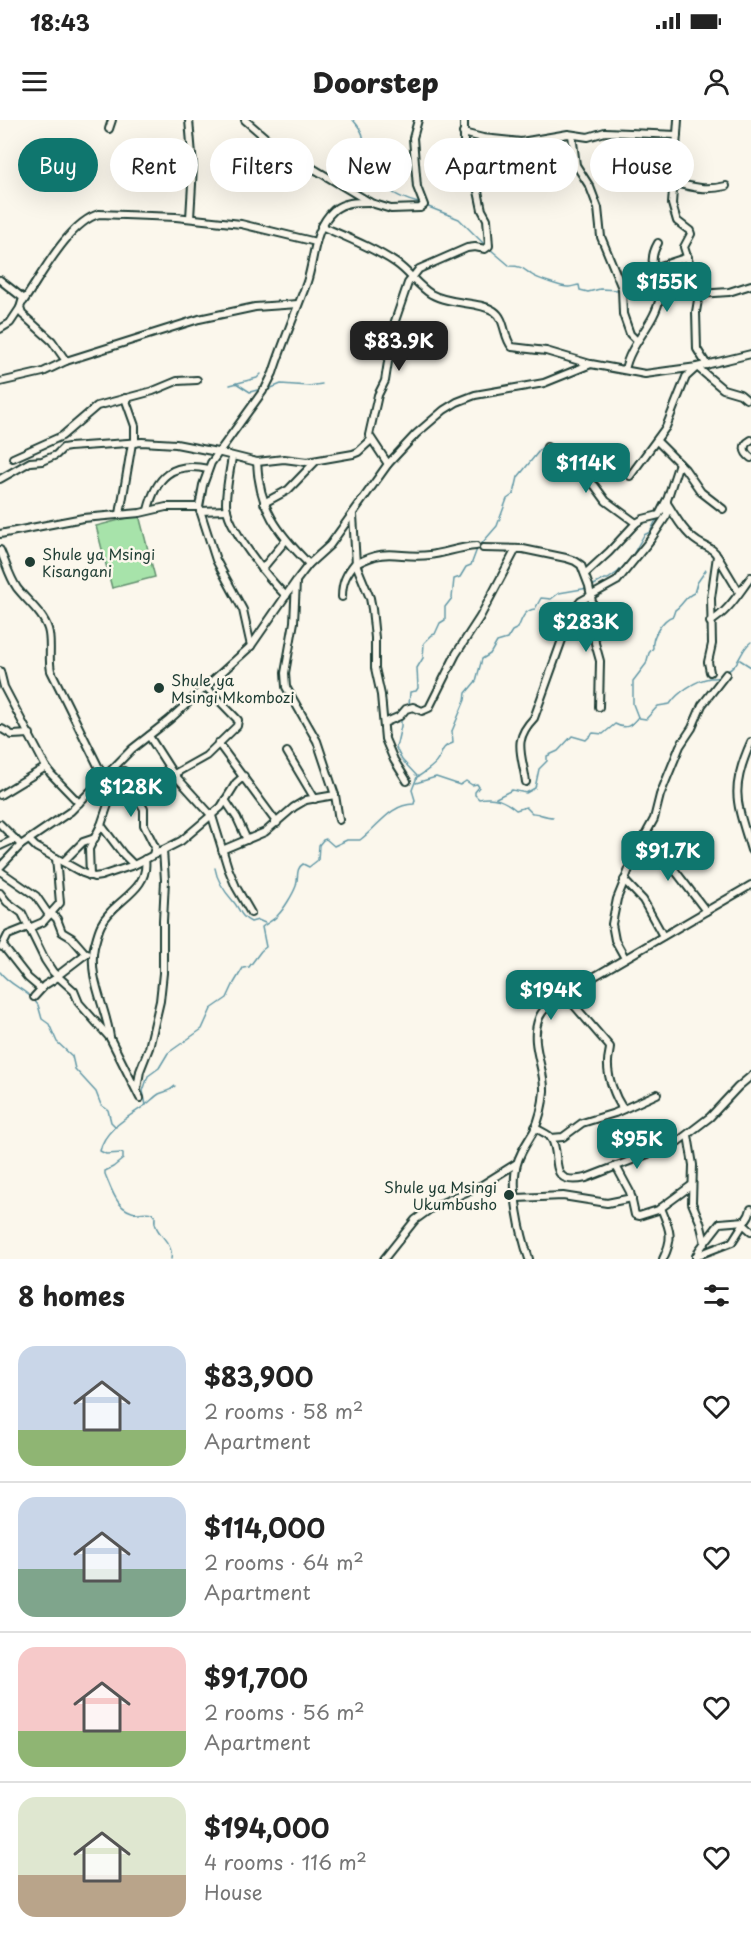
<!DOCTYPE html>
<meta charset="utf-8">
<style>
body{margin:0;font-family:"Playpen Sans",sans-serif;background:#f6f6f6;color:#222;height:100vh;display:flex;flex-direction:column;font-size:22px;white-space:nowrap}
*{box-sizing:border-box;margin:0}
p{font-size:20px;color:#767676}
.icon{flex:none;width:33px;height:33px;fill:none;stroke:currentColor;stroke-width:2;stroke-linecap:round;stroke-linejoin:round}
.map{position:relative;height:1139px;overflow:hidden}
.details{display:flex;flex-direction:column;background:#fff;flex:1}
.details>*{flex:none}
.hud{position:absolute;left:18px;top:18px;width:716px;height:54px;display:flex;gap:12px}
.price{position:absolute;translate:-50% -51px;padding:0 14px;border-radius:12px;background:#0f766e;color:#fff;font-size:20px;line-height:39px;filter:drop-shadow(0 2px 3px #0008)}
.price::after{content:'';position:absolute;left:50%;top:36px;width:18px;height:14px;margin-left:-9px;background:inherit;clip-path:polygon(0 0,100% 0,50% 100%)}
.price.active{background:#222;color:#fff}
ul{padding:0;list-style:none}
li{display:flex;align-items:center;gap:18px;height:150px;padding:0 18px}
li+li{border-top:2px solid #e0e0e0}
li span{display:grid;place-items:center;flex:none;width:168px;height:120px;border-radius:18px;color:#555}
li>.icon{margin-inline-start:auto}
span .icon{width:72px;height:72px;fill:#fffc;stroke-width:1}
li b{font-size:26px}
h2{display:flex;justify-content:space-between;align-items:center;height:72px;padding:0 18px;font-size:26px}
.tag{padding:0 21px;border-radius:27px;background:#fff;box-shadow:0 6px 24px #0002;font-size:21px;line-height:54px}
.tag.active{background:#0f766e;color:#fff}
.status{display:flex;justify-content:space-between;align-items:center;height:42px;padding:0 30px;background:#fff;direction:ltr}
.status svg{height:16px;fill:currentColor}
header{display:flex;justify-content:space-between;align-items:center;height:78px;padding:0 18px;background:#fff;font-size:27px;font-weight:800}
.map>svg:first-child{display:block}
.grass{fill:#a7e3aa;stroke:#63906f;stroke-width:1.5}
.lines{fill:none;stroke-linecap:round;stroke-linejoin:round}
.stream{stroke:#6399a7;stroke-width:1.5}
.minor-casing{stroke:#1f3d34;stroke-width:10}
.minor{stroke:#fbf7ec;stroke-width:6}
.poi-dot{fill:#1f3d34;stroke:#fbf7ec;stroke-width:2}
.labels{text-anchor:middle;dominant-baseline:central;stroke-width:5;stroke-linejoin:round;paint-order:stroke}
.poi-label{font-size:15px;fill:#1f3d34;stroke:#fbf7ec;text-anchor:start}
</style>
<div class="status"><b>18:43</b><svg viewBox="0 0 49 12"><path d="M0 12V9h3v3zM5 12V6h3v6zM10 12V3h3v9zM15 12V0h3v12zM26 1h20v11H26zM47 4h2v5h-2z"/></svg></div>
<header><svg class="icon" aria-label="menu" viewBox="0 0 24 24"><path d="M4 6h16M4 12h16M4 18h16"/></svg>Doorstep<svg class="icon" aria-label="person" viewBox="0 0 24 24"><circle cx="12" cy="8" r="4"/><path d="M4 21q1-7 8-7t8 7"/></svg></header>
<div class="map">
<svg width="751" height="1139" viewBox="0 0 751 1139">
<rect width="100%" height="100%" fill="#fbf7ec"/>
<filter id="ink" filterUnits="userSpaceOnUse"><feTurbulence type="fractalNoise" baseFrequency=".0167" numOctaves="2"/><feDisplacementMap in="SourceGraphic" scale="12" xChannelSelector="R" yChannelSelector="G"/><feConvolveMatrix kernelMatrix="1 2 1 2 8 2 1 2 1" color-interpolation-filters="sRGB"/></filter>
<g filter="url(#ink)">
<!-- grass -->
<polygon class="grass" points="139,395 155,457 112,468 96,406"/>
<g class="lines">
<!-- stream -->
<g class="stream">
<path d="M353 0C361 9 368 19 360 30L361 33C377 63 388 76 422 84"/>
<polyline points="426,86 459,99 486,126"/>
<path d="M490 129 510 146C522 146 523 149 532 155 536 158 564 168 569 167 573 167 576 165 579 165L580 170 588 172 600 169 619 170"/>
<polyline points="236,263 250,272 261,269"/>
<polyline points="230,265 257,258 261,254"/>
<polyline points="269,269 281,264 309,266 322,264"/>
<polyline points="592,466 605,459 608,459 618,452 631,438 644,415 650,412 655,402 662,397 663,392"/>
<polyline points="740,540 751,547"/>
<path d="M726 552C740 546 740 530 751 522"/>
<polyline points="409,586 410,572 416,571 418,568 417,548 423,538 424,523 432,515 435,514 440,503 445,500 445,487 452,478 454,459 460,457 466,447 471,445 477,429 497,406 507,379 514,374 518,357 543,326"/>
<polyline points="408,591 401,601 401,606 396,628 402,640 417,656"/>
<path d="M638 597 633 584V561L646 544 649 533 653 528C651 517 663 499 673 496L675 490C683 485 685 476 694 473L697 463 706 450"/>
<path d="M639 598 646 599 658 586 670 584C677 573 696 560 710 558 714 558 717 558 720 557"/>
<path d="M416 663 436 657 460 665 466 661 472 665 477 664 479 667 475 672V675L479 679C494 676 504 680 516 690L526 687 532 693C534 692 546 697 553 697"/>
<path d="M496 678 512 670 526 673 535 668 539 649 547 641V636L558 631 572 616 586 620 593 613 603 614 615 604C626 610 631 606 638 597"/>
<path d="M215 748C217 761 225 772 233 781 240 789 240 797 251 802L258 800 265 803"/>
<path d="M0 852C8 863 21 868 31 877"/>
<polyline points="34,880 38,885 42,899 49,904 57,922 72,936 75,949 96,972 101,985 108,990 111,1002 116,1007"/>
<path d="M146 985 143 971 148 956 159 948 168 933 202 909 211 889 227 878 234 863 243 848 249 847 261 831 266 827 262 807C267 803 274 800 278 795 284 789 293 774 296 766 299 758 295 749 303 744L309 747 318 740 319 725 323 720 326 719 334 726 347 720H360C378 707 390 684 414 684L415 680 412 670 417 657C420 656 435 645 437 641 444 632 439 628 453 623L452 611 465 580 466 573 476 561 482 539 490 534 497 522 507 519 512 511 518 508C522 499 524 490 535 489L541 478 551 479 559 473 588 468"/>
<path d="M171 1139C175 1121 152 1114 155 1097L152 1093C146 1091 143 1093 138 1093 117 1092 112 1070 105 1054V1051L113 1047 123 1039V1033L106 1034 100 1031C104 1010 128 997 144 986 149 983 154 977 159 974 166 971 169 972 175 966"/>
</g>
<!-- minor casing -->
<g class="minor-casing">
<g id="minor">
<polyline points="189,0 193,47 190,98"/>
<polyline points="245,0 274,25 371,83 391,89 420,88 424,85 417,67 413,18 418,0"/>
<polyline points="678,0 672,84 677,101 690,111 691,114 684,127 699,174 696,192 697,229 707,245"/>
<polyline points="109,9 112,0"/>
<polyline points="463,13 483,18 521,22 568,14 588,17 605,12 677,15"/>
<polyline points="572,15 576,45 590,67 598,88 601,117 622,168 623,194 630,214 637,221"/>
<path d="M674 63C694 67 705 71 726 66"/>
<path d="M321 106C346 117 374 128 396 143 409 152 418 166 431 174 450 185 479 181 494 191 506 199 503 217 512 227L546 231 590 244"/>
<polyline points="654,148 688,137"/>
<polyline points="0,160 23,178 20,188 22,194 52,221 66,241"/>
<polyline points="699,174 729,172 751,165"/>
<path d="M23 182C41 156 69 102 99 94L176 97 241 104 316 122"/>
<polyline points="0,209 10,203 20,188"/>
<path d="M625 250C630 223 655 204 660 177 665 154 643 149 658 123"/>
<polyline points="0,262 43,252 66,241 199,199 255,187 298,184"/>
<path d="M266 267 273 253C283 222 296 192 307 162 315 138 313 109 334 90 344 82 356 82 369 82"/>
<polyline points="125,278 135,306 135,323"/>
<path d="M751 320C742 325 743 332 751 338"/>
<polyline points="657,321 685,349 701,372 723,389"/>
<polyline points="547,327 561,336 595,366 606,381 636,403"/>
<path d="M232 337C230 351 226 368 226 383 226 407 269 459 286 476"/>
<polyline points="13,338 62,316 97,286 153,271 177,261 197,260"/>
<path d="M257 342C259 388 277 412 309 444"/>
<polyline points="388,344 369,315 378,275 385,261 394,204 408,163 419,149 467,128 475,127 485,129 489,126 487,99 482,90 478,71 464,40 464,0"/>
<polyline points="630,356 666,307 686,257 697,247 723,269 740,274 746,279"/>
<polyline points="0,359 30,342 42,341 56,335 63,328 69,327 142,322 176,324 217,332 257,342 284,339 307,342 353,334 358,332 371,320"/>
<polyline points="264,383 288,370 316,341"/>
<path d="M667 383C675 396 685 414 698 422 705 427 714 428 717 436L711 478 712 524 708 542 710 552"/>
<path d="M148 390C156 357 172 341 208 349"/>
<polyline points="200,391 227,390"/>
<polyline points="120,394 132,323"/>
<polyline points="353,395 356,444 370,478 372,489 375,518 375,548 381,575 385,619 394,640 407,661"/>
<polyline points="0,414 83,398 140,393 166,387 199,387"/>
<polyline points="483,428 523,429 566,438 575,441 581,445 589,466 593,487 595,523 600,541 599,587"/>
<path d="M0 430C6 443 9 456 17 468 27 481 43 493 48 509 52 522 48 537 51 551L104 658"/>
<polyline points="718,437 739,472"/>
<path d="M356 444C388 426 399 439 430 435 445 433 460 427 476 426"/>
<polyline points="262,449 286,420"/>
<polyline points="585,454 609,432 636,403 643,399 659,395 666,381"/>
<polyline points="296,462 294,502 285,553 286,567 317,621 335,675 339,700"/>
<path d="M342 477C342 462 346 454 356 442"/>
<path d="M710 502C728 492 738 474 751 457"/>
<polyline points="251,526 243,490 216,440 199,387 203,365 211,343 263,271"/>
<polyline points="0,551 4,567 46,647 51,654 79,683"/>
<polyline points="384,603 400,596 406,589 413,587 422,591 429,588 456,534 480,497 516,429"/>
<polyline points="0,609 2,609 12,615 30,614"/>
<polyline points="149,616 172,652 212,696 228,748 236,767 251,793"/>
<path d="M751 622C729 671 737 683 751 730"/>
<polyline points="218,623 277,703"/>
<polyline points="287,632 315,679"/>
<polyline points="174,654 206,636 237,606 238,600 206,567"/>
<path d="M526 662C522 633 512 621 534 598L572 492 581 481 617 461 651 419 667 395V380L679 343"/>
<polyline points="117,664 141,684 144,689 144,705 155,727 153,735"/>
<polyline points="0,675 46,647"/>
<polyline points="225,680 237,698 247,720"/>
<polyline points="0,704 21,725"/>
<polyline points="101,705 123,734 134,745"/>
<polyline points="645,718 667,740 706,791"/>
<polyline points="29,720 36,727 83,753 94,757 101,756 134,745 181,721 221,687 236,663 244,656"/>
<polyline points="0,726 15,719"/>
<polyline points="222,730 265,712 294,687 306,680 335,675"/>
<polyline points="63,742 83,722 95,718"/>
<polyline points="0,747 21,725 71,691 132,629 169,600 251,526 296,461 309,444 330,425 388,344 416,314 444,290 457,282 475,275 544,263 591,244 645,254 697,247 751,234"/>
<polyline points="0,751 36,776 49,795"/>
<polyline points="90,756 89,729 101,705 113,670 124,651"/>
<polyline points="624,760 643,780 663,816"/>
<polyline points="0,773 7,782 22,793 45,840 53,852 74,871 79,883 110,918 140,978"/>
<polyline points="51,793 57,799 62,812 72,818 86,834"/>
<polyline points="29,808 43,802 60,783 56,738"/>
<polyline points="3,826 28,858 41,869"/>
<polyline points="2,827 8,815 28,807"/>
<polyline points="625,838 615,820 612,804 617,779 636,732 654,699 660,675 680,626 692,608 702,585 726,554"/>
<polyline points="57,856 87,833"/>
<path d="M566 873 573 884 610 927C610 932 608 936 608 942 607 957 615 977 623 989"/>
<polyline points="34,877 45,865 58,857"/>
<path d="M110 917C106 887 88 859 94 827 96 820 98 811 101 805 113 780 150 771 145 739"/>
<polyline points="137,969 140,951 149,928 160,881 163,853 163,801 165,760 163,730"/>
<path d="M535 1007C540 1012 548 1013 551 1018 563 1035 545 1067 586 1058L676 1023 710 997 738 967 751 956"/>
<polyline points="688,1015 693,1045 692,1083 700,1102 705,1123"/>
<polyline points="551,1018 563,1017 582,1003 615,993 657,974"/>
<polyline points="616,1046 630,1072 635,1095 639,1096 658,1090 692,1065"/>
<polyline points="517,1078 563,1076 607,1083 632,1078"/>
<path d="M661 1088C670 1110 674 1117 663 1139"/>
<polyline points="743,1104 751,1111"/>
<polyline points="696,1136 732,1122 749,1095 751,1089"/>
<polyline points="696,1138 699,1130 720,1103 745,1101"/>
<polyline points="384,1139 415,1100 433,1087 482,1065 517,1043"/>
<path d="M529 1139C521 1115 510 1068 517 1044 520 1032 528 1021 534 1011 540 998 543 984 544 971 545 948 529 923 539 898 543 887 557 880 566 873L751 765"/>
</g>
</g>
<!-- minor -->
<use href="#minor" class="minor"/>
</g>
</g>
<!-- markers -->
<g class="poi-dot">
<circle cx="30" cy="442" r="6"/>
<circle cx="159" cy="568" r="6"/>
<circle cx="509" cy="1075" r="6"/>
</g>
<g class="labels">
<!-- poi labels -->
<g class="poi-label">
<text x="42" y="433">Shule ya Msingi<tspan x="42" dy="17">Kisangani</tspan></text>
<text x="171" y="559">Shule ya<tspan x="171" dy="17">Msingi Mkombozi</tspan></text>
<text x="497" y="1066" text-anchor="end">Shule ya Msingi<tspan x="497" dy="17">Ukumbusho</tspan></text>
</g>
</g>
</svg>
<b class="price" style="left:667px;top:193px">$155K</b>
<b class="price active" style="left:399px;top:252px">$83.9K</b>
<b class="price" style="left:586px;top:374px">$114K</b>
<b class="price" style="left:586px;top:533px">$283K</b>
<b class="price" style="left:131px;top:698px">$128K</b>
<b class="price" style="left:668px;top:762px">$91.7K</b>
<b class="price" style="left:551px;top:901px">$194K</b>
<b class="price" style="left:637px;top:1050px">$95K</b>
<div class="hud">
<a class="tag active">Buy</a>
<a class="tag">Rent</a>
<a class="tag">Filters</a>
<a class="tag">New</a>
<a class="tag">Apartment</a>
<a class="tag">House</a>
</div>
</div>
<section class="details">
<h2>8 homes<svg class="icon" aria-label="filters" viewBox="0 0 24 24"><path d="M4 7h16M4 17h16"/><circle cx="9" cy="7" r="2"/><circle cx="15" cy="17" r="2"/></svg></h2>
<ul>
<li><span style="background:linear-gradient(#c9d6e8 70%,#8fb573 0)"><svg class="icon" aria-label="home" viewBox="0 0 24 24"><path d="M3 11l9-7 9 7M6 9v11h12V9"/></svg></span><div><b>$83,900</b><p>2 rooms · 58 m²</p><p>Apartment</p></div><svg class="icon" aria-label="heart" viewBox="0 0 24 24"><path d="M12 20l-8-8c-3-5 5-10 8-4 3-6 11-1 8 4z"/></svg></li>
<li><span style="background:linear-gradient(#c9d6e8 60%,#7fa58c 0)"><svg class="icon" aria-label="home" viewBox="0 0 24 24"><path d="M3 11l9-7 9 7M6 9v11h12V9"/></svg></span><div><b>$114,000</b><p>2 rooms · 64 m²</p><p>Apartment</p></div><svg class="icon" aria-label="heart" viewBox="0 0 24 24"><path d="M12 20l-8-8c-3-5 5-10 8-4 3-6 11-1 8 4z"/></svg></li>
<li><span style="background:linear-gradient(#f6c9c9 70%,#8fb573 0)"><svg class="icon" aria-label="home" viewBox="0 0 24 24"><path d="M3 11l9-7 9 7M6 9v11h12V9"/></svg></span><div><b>$91,700</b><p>2 rooms · 56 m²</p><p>Apartment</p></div><svg class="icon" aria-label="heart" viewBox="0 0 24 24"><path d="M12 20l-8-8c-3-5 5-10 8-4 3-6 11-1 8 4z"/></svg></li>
<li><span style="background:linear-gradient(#dfe7d0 65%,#b9a48a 0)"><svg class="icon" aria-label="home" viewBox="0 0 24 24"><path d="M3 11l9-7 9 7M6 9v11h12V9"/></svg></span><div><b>$194,000</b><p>4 rooms · 116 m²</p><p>House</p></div><svg class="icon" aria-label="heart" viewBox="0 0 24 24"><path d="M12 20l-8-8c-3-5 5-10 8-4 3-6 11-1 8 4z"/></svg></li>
</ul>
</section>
